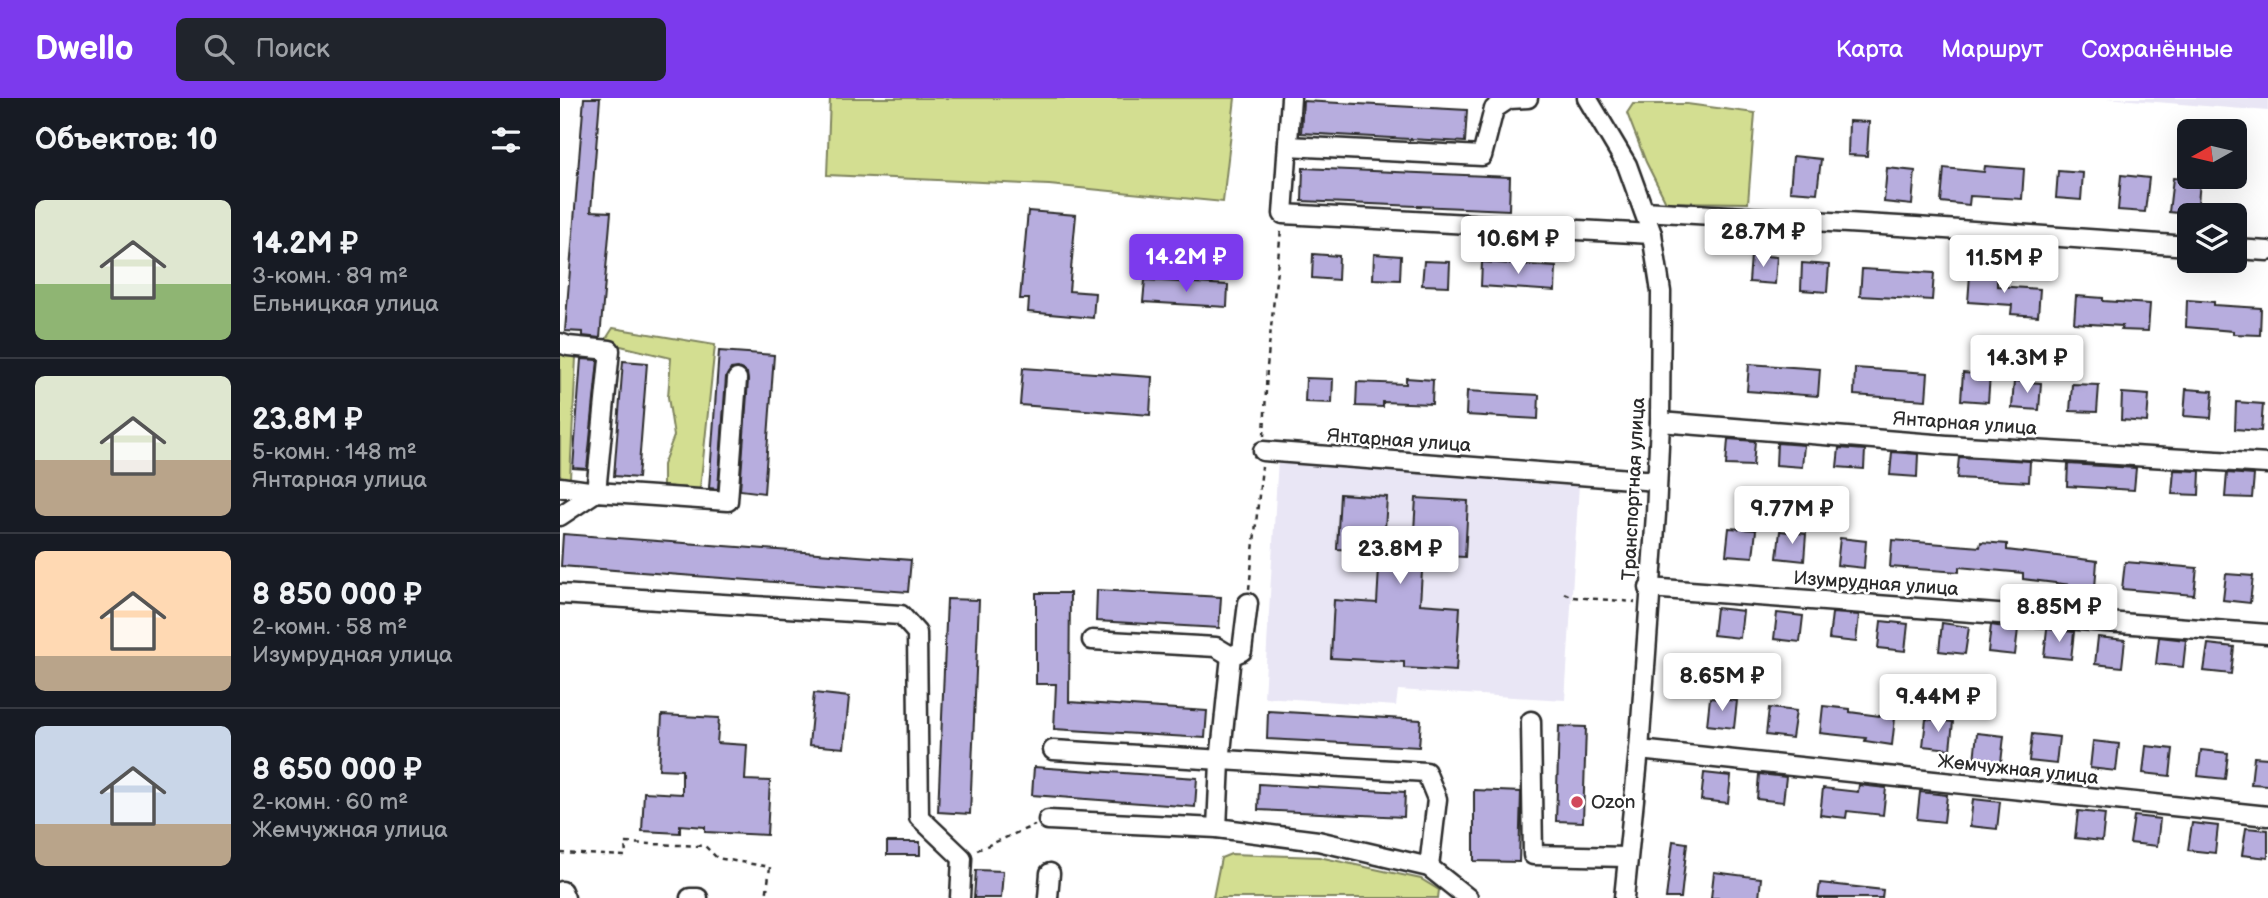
<!DOCTYPE html>
<html lang="ru">
<meta charset="utf-8">
<style>
body{margin:0;font-family:"Balsamiq Sans",sans-serif;background:#20242c;color:#f1f3f6;height:100vh;display:flex;flex-direction:column;font-size:26px;white-space:nowrap}
*{box-sizing:border-box;margin:0}
p{font-size:23px;color:#9ea1a6}
.icon{flex:none;width:38px;height:38px;fill:none;stroke:currentColor;stroke-width:2;stroke-linecap:round;stroke-linejoin:round}
.map{position:relative;flex:1;overflow:hidden}
.details{display:flex;flex-direction:column;background:#171b24;width:560px}
.details>*{flex:none}
.needle{width:46px;rotate:262deg}
.tools{position:absolute;left:1617px;top:21px;display:grid;gap:14px}
.tools a{display:grid;place-items:center;width:70px;height:70px;border-radius:10px;background:#171b24;box-shadow:0 7px 28px #0002;font-size:35px}
.price{position:absolute;translate:-50% -60px;padding:0 16px;border-radius:7px;background:#fff;color:#222;font-size:23px;line-height:46px;filter:drop-shadow(0 2px 4px #0008)}
.price::after{content:'';position:absolute;left:50%;top:42px;width:21px;height:16px;margin-left:-10px;background:inherit;clip-path:polygon(0 0,100% 0,50% 100%)}
.price.current{background:#7c3aed;color:#fff}
ul{padding:0;list-style:none}
li{display:flex;align-items:center;gap:21px;height:175px;padding:0 35px}
li+li{border-top:2px solid #363941}
li span{display:grid;place-items:center;flex:none;width:196px;height:140px;border-radius:10px;color:#555}
li>.icon{margin-inline-start:auto}
span .icon{width:84px;height:84px;fill:#fffc;stroke-width:1}
li b{font-size:30px}
h2{display:flex;justify-content:space-between;align-items:center;height:84px;padding:0 35px;font-size:30px}
header{display:flex;align-items:center;gap:42px;box-sizing:border-box;height:98px;padding:0 35px;background:#7c3aed;color:#fff}
header strong{font-size:33px}
nav{display:flex;gap:38px;margin-inline-start:auto;font-size:24px}
.search{width:490px;height:63px;background:#20242c;display:flex;align-items:center;gap:18px;box-sizing:border-box;padding:0 24px;border-radius:10px;color:#9ea1a6;font-size:26px}
main{display:flex;flex:1;min-height:0}
.map>svg:first-child{display:block}
.built{fill:#e9e6f5}
.green{fill:#d3de91;stroke:#7f845e;stroke-width:2}
.building{fill:#b7adde;stroke:#2b2b2b;stroke-width:2}
.lines{fill:none;stroke-linecap:round;stroke-linejoin:round}
.minor-casing{stroke:#2b2b2b;stroke-width:23}
.path{stroke:#2b2b2b;stroke-width:2.5;stroke-dasharray:5 5;stroke-linecap:butt}
.minor{stroke:#fff;stroke-width:18}
.poi-dot{fill:#d1495b;stroke:#fff;stroke-width:2.5}
.labels{text-anchor:middle;dominant-baseline:central;stroke-width:5;stroke-linejoin:round;paint-order:stroke}
.street-label{font-size:19px;fill:#2b2b2b;stroke:#fff}
.poi-label{font-size:19px;fill:#2b2b2b;stroke:#fff;text-anchor:start}
</style>
<header>
<strong>Dwello</strong>
<div class="search"><svg class="icon" aria-label="search" viewBox="0 0 24 24"><circle cx="10" cy="10" r="6"/><path d="M15 15l6 6"/></svg>Поиск</div>
<nav><a>Карта</a><a>Маршрут</a><a>Сохранённые</a></nav>
</header>
<main>
<section class="details">
<h2>Объектов: 10<svg class="icon" aria-label="filters" viewBox="0 0 24 24"><path d="M4 7h16M4 17h16"/><circle cx="9" cy="7" r="2"/><circle cx="15" cy="17" r="2"/></svg></h2>
<ul>
<li><span style="background:linear-gradient(#dfe7d0 60%,#8fb573 0)"><svg class="icon" aria-label="home" viewBox="0 0 24 24"><path d="M3 11l9-7 9 7M6 9v11h12V9"/></svg></span><div><b>14.2M ₽</b><p>3-комн. · 89 m²</p><p>Ельницкая улица</p></div></li>
<li><span style="background:linear-gradient(#dfe7d0 60%,#b9a48a 0)"><svg class="icon" aria-label="home" viewBox="0 0 24 24"><path d="M3 11l9-7 9 7M6 9v11h12V9"/></svg></span><div><b>23.8M ₽</b><p>5-комн. · 148 m²</p><p>Янтарная улица</p></div></li>
<li><span style="background:linear-gradient(#ffd9b3 75%,#b9a48a 0)"><svg class="icon" aria-label="home" viewBox="0 0 24 24"><path d="M3 11l9-7 9 7M6 9v11h12V9"/></svg></span><div><b>8 850 000 ₽</b><p>2-комн. · 58 m²</p><p>Изумрудная улица</p></div></li>
<li><span style="background:linear-gradient(#c9d6e8 70%,#b9a48a 0)"><svg class="icon" aria-label="home" viewBox="0 0 24 24"><path d="M3 11l9-7 9 7M6 9v11h12V9"/></svg></span><div><b>8 650 000 ₽</b><p>2-комн. · 60 m²</p><p>Жемчужная улица</p></div></li>
</ul>
</section>
<div class="map">
<svg width="1708" height="800" viewBox="0 0 1708 800">
<rect width="100%" height="100%" fill="#fff"/>
<filter id="ink" filterUnits="userSpaceOnUse"><feTurbulence type="fractalNoise" baseFrequency=".0143" numOctaves="2"/><feDisplacementMap in="SourceGraphic" scale="14" xChannelSelector="R" yChannelSelector="G"/><feConvolveMatrix kernelMatrix="1 2 1 2 8 2 1 2 1" color-interpolation-filters="sRGB"/></filter>
<g filter="url(#ink)">
<!-- built -->
<g class="built">
<polygon points="1546,0 1708,0 1708,13"/>
<polygon points="718,360 1019,387 1005,602 838,592 836,608 704,599"/>
</g>
<!-- green -->
<g class="green">
<polygon points="270,0 675,0 663,104 489,87 267,77"/>
<polygon points="1073,6 1127,6 1195,15 1188,105 1106,104 1086,64 1067,15"/>
<polygon points="53,230 155,247 140,391 103,388 103,367 114,338 108,299 111,260 44,244"/>
<polygon points="0,255 16,259 10,380 0,381"/>
<polygon points="671,756 759,759 861,781 879,792 878,800 653,800 661,760"/>
</g>
<!-- building -->
<g class="building">
<polygon points="24,0 40,0 31,113 51,114 40,240 23,238 23,234 5,233"/>
<polygon points="743,3 907,12 905,44 741,35"/>
<polygon points="1289,23 1309,24 1307,58 1288,57"/>
<polygon points="1233,58 1261,61 1257,95 1230,93"/>
<polygon points="1425,68 1464,71 1462,101 1410,98 1409,107 1381,104 1384,70 1424,74"/>
<polygon points="743,70 950,79 949,112 742,103"/>
<polygon points="1327,70 1355,73 1352,107 1324,104"/>
<polygon points="1498,73 1523,75 1521,102 1496,100"/>
<polygon points="1561,77 1589,80 1585,114 1558,112"/>
<polygon points="1613,80 1640,83 1637,117 1609,114"/>
<polygon points="468,113 516,117 509,193 535,195 533,220 468,214 469,201 460,201"/>
<polygon points="753,156 779,158 778,182 752,180"/>
<polygon points="814,156 841,158 840,182 813,181"/>
<polygon points="1191,157 1217,159 1215,186 1189,184"/>
<polygon points="864,163 890,164 889,188 862,187"/>
<polygon points="922,164 996,169 995,193 921,188"/>
<polygon points="1242,165 1269,167 1267,194 1241,192"/>
<polygon points="1302,171 1374,175 1372,202 1300,198"/>
<polygon points="1410,177 1437,179 1437,188 1480,191 1478,218 1451,216 1452,207 1408,204"/>
<polygon points="585,182 668,187 667,209 583,204"/>
<polygon points="1516,198 1543,200 1543,203 1590,206 1588,233 1561,232 1562,228 1514,225"/>
<polygon points="1627,202 1654,204 1654,207 1701,210 1700,237 1673,236 1673,233 1626,229"/>
<polygon points="159,253 214,257 204,395 180,392 188,282 187,275 178,270 171,271 166,279 158,391 149,390"/>
<polygon points="21,261 38,262 27,371 13,370"/>
<polygon points="63,263 87,265 78,380 54,378"/>
<polygon points="1189,266 1260,271 1258,298 1187,293"/>
<polygon points="463,270 592,279 590,317 460,307"/>
<polygon points="1295,270 1368,275 1366,302 1294,297"/>
<polygon points="1403,275 1430,277 1428,304 1401,302"/>
<polygon points="746,280 773,281 772,305 745,304"/>
<polygon points="846,280 873,282 872,306 823,304 823,309 796,308 797,284 846,286"/>
<polygon points="1454,283 1481,285 1479,312 1452,310"/>
<polygon points="1512,286 1539,287 1537,314 1510,313"/>
<polygon points="1626,291 1653,293 1651,320 1624,318"/>
<polygon points="907,293 979,297 978,321 906,317"/>
<polygon points="1562,295 1589,297 1587,324 1561,322"/>
<polygon points="1676,304 1703,306 1701,333 1675,331"/>
<polygon points="1168,341 1195,343 1193,368 1166,367"/>
<polygon points="1217,345 1244,347 1242,369 1216,367"/>
<polygon points="1279,350 1305,352 1304,371 1277,369"/>
<polygon points="1332,354 1358,356 1357,379 1330,377"/>
<polygon points="1399,359 1470,363 1469,384 1397,380"/>
<polygon points="1508,366 1576,370 1574,392 1507,388"/>
<polygon points="1614,372 1640,373 1639,397 1612,396"/>
<polygon points="1667,375 1694,377 1692,400 1665,399"/>
<polygon points="780,396 827,399 824,448 853,449 856,400 908,403 905,459 863,457 860,506 900,509 896,573 844,570 844,564 771,560 774,502 817,505 820,453 777,451"/>
<polygon points="1169,430 1196,432 1193,459 1166,457"/>
<polygon points="1220,433 1246,436 1244,463 1217,460"/>
<polygon points="3,436 351,462 348,494 1,468"/>
<polygon points="1280,440 1306,443 1304,470 1277,467"/>
<polygon points="1332,442 1420,449 1421,444 1447,446 1447,452 1537,463 1535,490 1463,481 1463,475 1399,469 1399,474 1330,469"/>
<polygon points="1565,464 1637,470 1634,497 1562,491"/>
<polygon points="1666,476 1693,478 1690,505 1663,502"/>
<polygon points="537,492 661,499 659,530 536,523"/>
<polygon points="476,495 510,495 509,604 647,613 645,640 494,631 496,586 476,586"/>
<polygon points="387,501 419,502 410,716 378,714"/>
<polygon points="1156,510 1183,513 1180,540 1153,537"/>
<polygon points="1217,515 1243,518 1240,544 1214,541"/>
<polygon points="1272,515 1299,517 1296,544 1269,541"/>
<polygon points="1321,523 1348,526 1345,553 1318,550"/>
<polygon points="1382,525 1409,529 1405,556 1379,553"/>
<polygon points="1431,527 1458,531 1455,557 1428,554"/>
<polygon points="1487,531 1514,534 1511,561 1484,558"/>
<polygon points="1538,539 1565,542 1562,569 1535,566"/>
<polygon points="1599,539 1626,542 1623,569 1596,566"/>
<polygon points="1648,546 1674,549 1671,576 1644,573"/>
<polygon points="254,595 289,599 284,650 249,647"/>
<polygon points="1150,600 1177,603 1174,630 1147,627"/>
<polygon points="1263,608 1290,611 1290,614 1335,620 1332,647 1305,643 1306,640 1260,635"/>
<polygon points="1209,610 1236,613 1232,640 1206,637"/>
<polygon points="708,613 861,622 859,649 707,641"/>
<polygon points="102,617 159,620 157,645 187,647 185,682 210,683 207,737 145,734 145,729 120,727 120,735 82,733 84,694 122,696 122,672 99,671"/>
<polygon points="1366,621 1393,624 1390,651 1363,648"/>
<polygon points="999,628 1026,629 1023,724 996,723"/>
<polygon points="1417,635 1444,638 1441,665 1414,662"/>
<polygon points="1472,636 1499,639 1496,666 1469,663"/>
<polygon points="1533,643 1559,646 1556,673 1530,670"/>
<polygon points="1586,648 1613,651 1610,678 1583,675"/>
<polygon points="1641,652 1668,655 1665,681 1638,678"/>
<polygon points="1694,659 1708,660 1708,687 1691,686"/>
<polygon points="474,669 637,680 635,709 472,697"/>
<polygon points="1144,675 1171,678 1168,705 1141,702"/>
<polygon points="1199,676 1226,679 1223,704 1197,701"/>
<polygon points="699,686 845,694 844,719 698,712"/>
<polygon points="1299,687 1326,690 1323,717 1287,713 1286,720 1260,717 1263,690 1298,694"/>
<polygon points="914,692 961,694 959,764 914,763"/>
<polygon points="1360,694 1387,697 1384,724 1357,721"/>
<polygon points="1413,701 1440,704 1437,731 1410,728"/>
<polygon points="1518,713 1545,716 1542,743 1515,740"/>
<polygon points="1574,718 1600,721 1597,748 1570,745"/>
<polygon points="1632,725 1658,728 1655,755 1628,752"/>
<polygon points="1686,730 1708,732 1708,760 1682,757"/>
<polygon points="1113,743 1127,745 1121,800 1106,800"/>
<rect x="327" y="744" width="33" height="13"/>
<polygon points="416,772 443,773 441,800 414,800"/>
<polygon points="1154,774 1201,780 1199,800 1151,800"/>
<polygon points="1260,785 1323,792 1322,800 1258,800"/>
</g>
<g class="lines">
<!-- minor casing -->
<g class="minor-casing">
<g id="minor">
<polyline points="731,0 723,116 1092,136"/>
<polyline points="1027,0 1067,67 1092,136 1101,194 1100,324 1096,416 1079,652 1064,800"/>
<polyline points="728,48 922,58 934,11 949,1 968,0"/>
<polyline points="1084,113 1356,129 1629,148"/>
<polyline points="1675,151 1708,153"/>
<polyline points="0,245 8,248 50,252 36,394 0,389"/>
<polyline points="1100,324 1387,347 1708,366"/>
<polyline points="703,353 1097,383"/>
<polyline points="0,418 36,394 168,403 177,281"/>
<polyline points="1089,490 1708,536"/>
<polyline points="0,496 341,517 357,535 359,719 402,760 400,800"/>
<polyline points="532,542 656,549 671,558"/>
<polyline points="971,623 973,757 1067,759"/>
<polyline points="493,652 866,674 877,701 869,769"/>
<polyline points="1079,652 1708,718"/>
<polyline points="488,722 657,730 758,743 869,769 908,800"/>
<polyline points="657,730 660,664 671,558 682,553 688,505"/>
<polyline points="2,793 5,800"/>
<polyline points="130,800 138,800"/>
<polyline points="488,800 490,775"/>
</g>
</g>
<!-- path -->
<g class="path">
<polyline points="704,338 707,269 721,132"/>
<polyline points="689,491 702,369"/>
<polyline points="1004,495 1012,499 1075,504"/>
<polyline points="417,752 475,727"/>
<polyline points="0,755 66,758 65,745 145,748 157,760 210,769 206,800"/>
</g>
<!-- minor -->
<use href="#minor" class="minor"/>
</g>
</g>
<!-- markers -->
<circle class="poi-dot" cx="1017" cy="704" r="7"/>
<g class="labels">
<!-- street labels -->
<g class="street-label">
<text transform="translate(1405 326) rotate(4)">Янтарная улица</text>
<text transform="translate(839 343) rotate(4)">Янтарная улица</text>
<text transform="translate(1074 391) rotate(-87)">Транспортная улица</text>
<text transform="translate(1316 486) rotate(4)">Изумрудная улица</text>
<text transform="translate(1458 672) rotate(6)">Жемчужная улица</text>
</g>
<!-- poi labels -->
<g class="poi-label">
<text x="1031" y="704">Ozon</text>
</g>
</g>
</svg>
<div class="tools">
<a><svg class="needle" viewBox="-14 -14 28 28"><path d="M0-13l5 13h-10z" fill="#e53935"/><path d="M0 13l5-13h-10z" fill="#9ea1a6"/></svg></a>
<a><svg class="icon" aria-label="layers" viewBox="0 0 24 24"><path d="M12 4l9 5-9 5-9-5zM3 14l9 5 9-5"/></svg></a>
</div>
<b class="price" style="left:1203px;top:171px">28.7M ₽</b>
<b class="price" style="left:958px;top:178px">10.6M ₽</b>
<b class="price current" style="left:626px;top:196px">14.2M ₽</b>
<b class="price" style="left:1444px;top:197px">11.5M ₽</b>
<b class="price" style="left:1467px;top:297px">14.3M ₽</b>
<b class="price" style="left:1232px;top:448px">9.77M ₽</b>
<b class="price" style="left:840px;top:488px">23.8M ₽</b>
<b class="price" style="left:1499px;top:546px">8.85M ₽</b>
<b class="price" style="left:1162px;top:615px">8.65M ₽</b>
<b class="price" style="left:1378px;top:636px">9.44M ₽</b>
</div>
</main>
